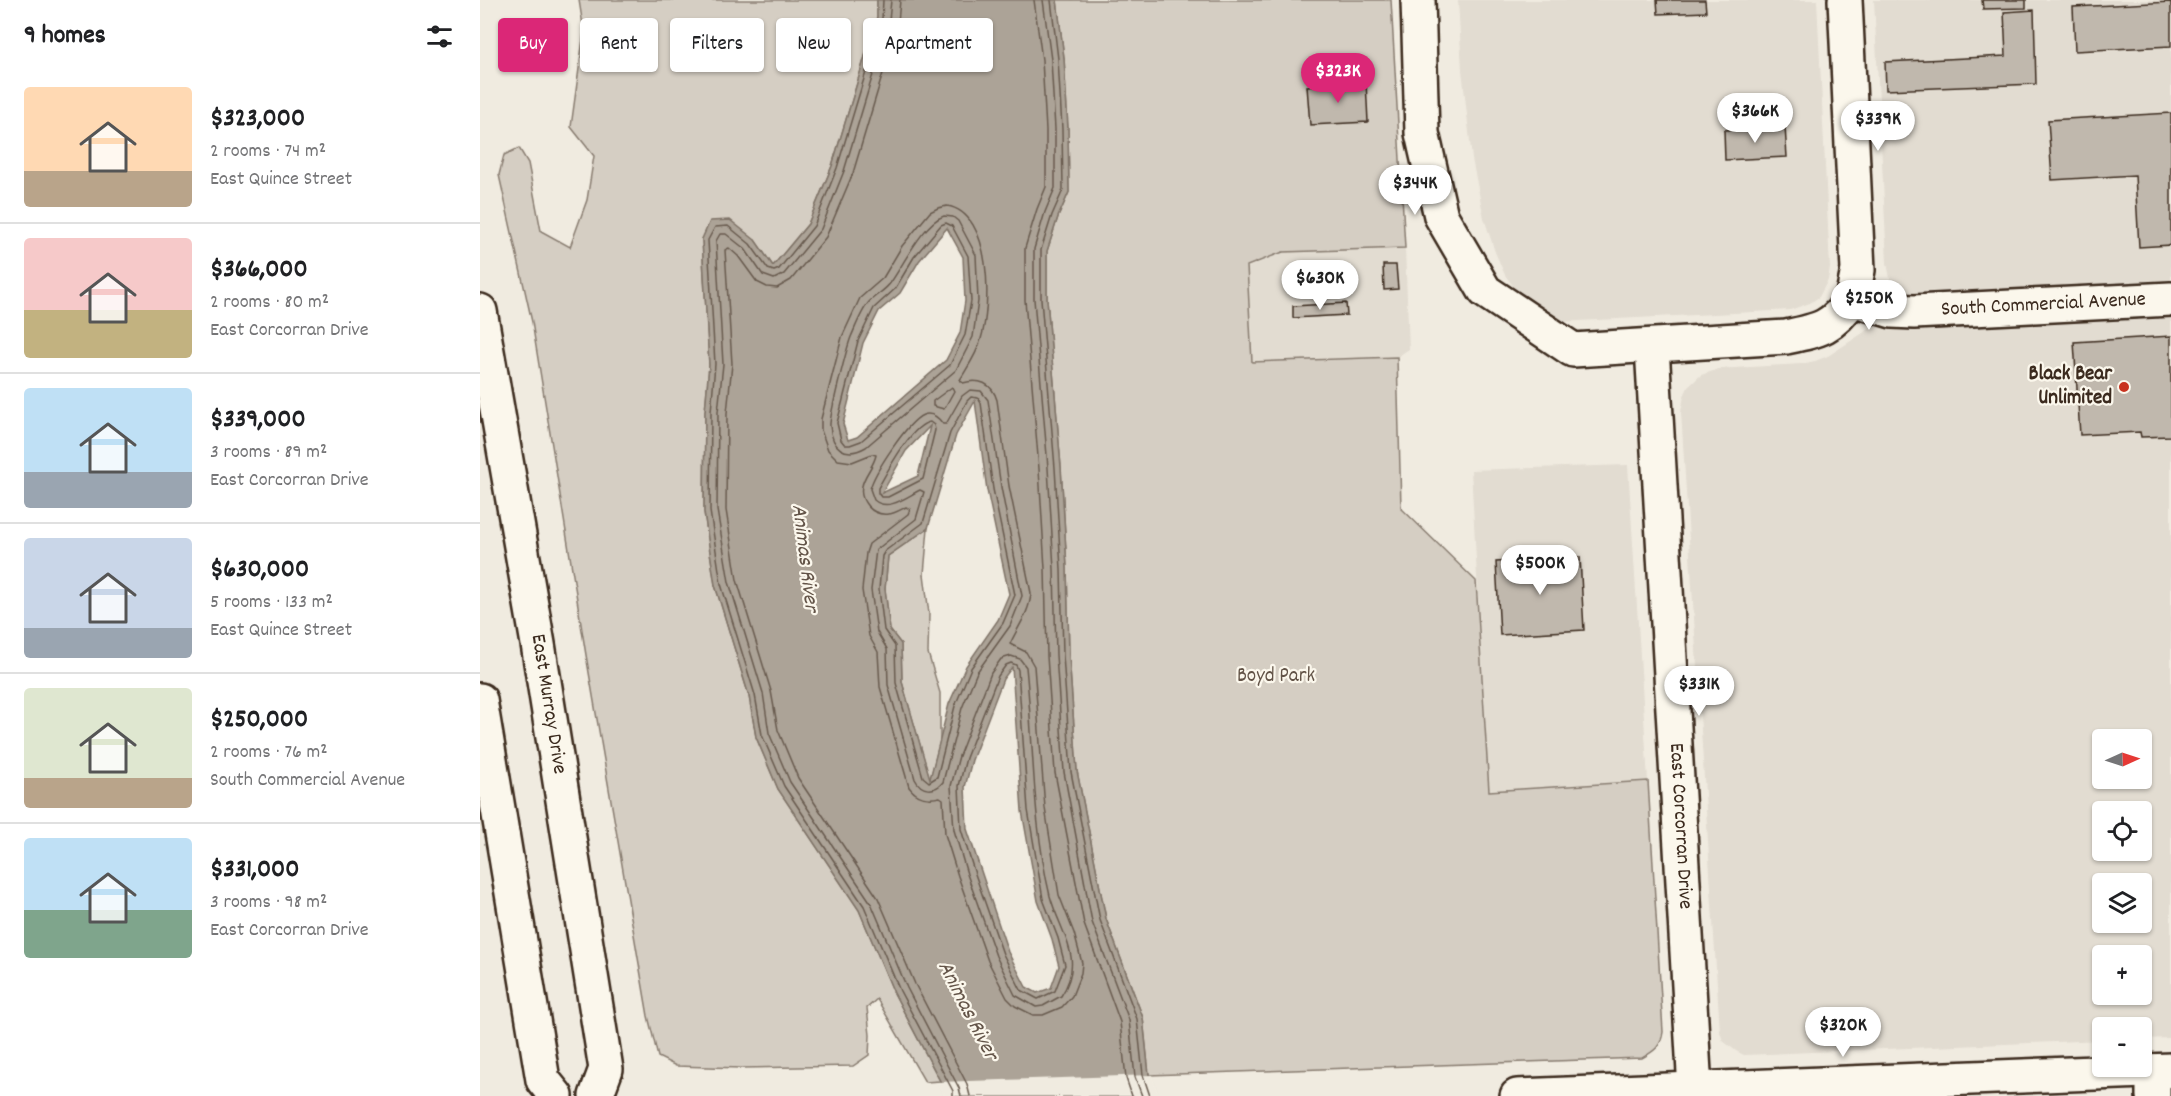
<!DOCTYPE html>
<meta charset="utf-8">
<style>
body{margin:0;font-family:Dekko,sans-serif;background:#f6f6f6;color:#202124;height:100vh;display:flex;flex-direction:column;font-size:22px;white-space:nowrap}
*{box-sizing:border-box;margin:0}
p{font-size:20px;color:#757577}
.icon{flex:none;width:33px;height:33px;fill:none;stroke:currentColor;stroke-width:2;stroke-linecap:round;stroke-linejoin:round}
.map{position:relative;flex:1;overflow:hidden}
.panel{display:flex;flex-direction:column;background:#fff;width:480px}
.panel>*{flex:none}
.guide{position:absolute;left:18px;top:18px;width:570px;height:54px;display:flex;gap:12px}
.needle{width:39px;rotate:87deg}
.controls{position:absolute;left:1612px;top:729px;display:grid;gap:12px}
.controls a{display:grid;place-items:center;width:60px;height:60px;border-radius:6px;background:#fff;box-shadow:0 2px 4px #0004;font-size:30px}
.price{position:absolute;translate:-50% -51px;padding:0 14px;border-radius:21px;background:#fff;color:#222;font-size:20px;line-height:39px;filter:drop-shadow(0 2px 3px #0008)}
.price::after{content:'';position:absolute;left:50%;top:36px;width:18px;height:14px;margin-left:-9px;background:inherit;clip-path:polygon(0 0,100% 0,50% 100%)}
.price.active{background:#db2777;color:#fff}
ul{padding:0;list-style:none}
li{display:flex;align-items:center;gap:18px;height:150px;padding:0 24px}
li+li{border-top:2px solid #e0e0e0}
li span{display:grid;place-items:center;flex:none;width:168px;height:120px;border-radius:6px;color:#555}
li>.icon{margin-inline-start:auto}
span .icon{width:72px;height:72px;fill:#fffc;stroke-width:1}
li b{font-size:26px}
h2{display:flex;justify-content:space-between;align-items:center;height:72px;padding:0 24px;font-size:26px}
.tag{padding:0 21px;border-radius:6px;background:#fff;box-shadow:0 2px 4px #0004;font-size:21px;line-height:54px}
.tag.active{background:#db2777;color:#fff}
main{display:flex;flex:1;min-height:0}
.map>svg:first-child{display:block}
.built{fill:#e2dcd1;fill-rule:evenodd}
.green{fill:#d5cec3;stroke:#887c70;stroke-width:1.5}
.water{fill:#aca397;stroke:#7f7367;stroke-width:1.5;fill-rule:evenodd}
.pier{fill:#f0ebe0}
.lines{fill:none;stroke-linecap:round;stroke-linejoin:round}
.shore{stroke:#685a4e;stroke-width:1.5}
.building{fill:#c0b8ad;stroke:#3b2a1e;stroke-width:1.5}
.minor-casing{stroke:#3b2a1e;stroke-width:38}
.major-casing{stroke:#3b2a1e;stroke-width:38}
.highway-casing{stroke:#3b2a1e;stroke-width:38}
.minor{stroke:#fbf7ec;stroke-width:33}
.major{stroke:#fbf7ec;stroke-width:33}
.highway{stroke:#fbf7ec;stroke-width:33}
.poi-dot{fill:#c8321e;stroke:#fbf7ec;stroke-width:2}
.labels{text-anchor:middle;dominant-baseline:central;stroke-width:4.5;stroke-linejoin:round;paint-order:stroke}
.street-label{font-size:21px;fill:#3b2a1e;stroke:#fbf7ec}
.poi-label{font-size:21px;font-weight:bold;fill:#3b2a1e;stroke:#fbf7ec;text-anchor:end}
.park-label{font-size:21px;fill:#625347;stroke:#fbf7ec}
.water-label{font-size:22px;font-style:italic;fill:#635448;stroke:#fbf7ec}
</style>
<main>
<section class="panel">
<h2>9 homes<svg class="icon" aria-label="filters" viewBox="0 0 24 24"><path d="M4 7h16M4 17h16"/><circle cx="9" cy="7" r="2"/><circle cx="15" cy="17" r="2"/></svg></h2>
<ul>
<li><span style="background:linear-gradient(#ffd9b3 70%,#b9a48a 0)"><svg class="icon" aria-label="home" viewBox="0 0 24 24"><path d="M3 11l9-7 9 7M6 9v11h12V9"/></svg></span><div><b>$323,000</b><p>2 rooms · 74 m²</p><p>East Quince Street</p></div></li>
<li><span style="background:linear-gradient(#f6c9c9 60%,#c2b280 0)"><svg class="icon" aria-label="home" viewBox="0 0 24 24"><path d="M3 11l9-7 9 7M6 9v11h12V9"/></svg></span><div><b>$366,000</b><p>2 rooms · 80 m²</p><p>East Corcorran Drive</p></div></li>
<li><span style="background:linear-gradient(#bfe0f5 70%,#9aa5b1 0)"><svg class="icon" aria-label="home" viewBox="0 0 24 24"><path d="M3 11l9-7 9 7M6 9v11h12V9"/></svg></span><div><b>$339,000</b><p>3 rooms · 89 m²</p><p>East Corcorran Drive</p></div></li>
<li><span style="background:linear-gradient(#c9d6e8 75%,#9aa5b1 0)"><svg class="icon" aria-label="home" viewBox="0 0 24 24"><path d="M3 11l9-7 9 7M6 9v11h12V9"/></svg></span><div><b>$630,000</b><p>5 rooms · 133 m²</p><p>East Quince Street</p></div></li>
<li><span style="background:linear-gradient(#dfe7d0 75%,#b9a48a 0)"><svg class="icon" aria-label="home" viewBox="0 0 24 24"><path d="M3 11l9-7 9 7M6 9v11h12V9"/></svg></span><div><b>$250,000</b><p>2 rooms · 76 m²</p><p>South Commercial Avenue</p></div></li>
<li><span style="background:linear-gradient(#bfe0f5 60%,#7fa58c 0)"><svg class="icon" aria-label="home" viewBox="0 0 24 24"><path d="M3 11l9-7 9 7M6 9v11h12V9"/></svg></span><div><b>$331,000</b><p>3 rooms · 98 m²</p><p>East Corcorran Drive</p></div></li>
</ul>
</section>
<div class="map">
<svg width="1691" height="1096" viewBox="0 0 1691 1096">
<rect width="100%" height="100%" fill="#f0ebe0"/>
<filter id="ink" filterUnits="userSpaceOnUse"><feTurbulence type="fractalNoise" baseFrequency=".0167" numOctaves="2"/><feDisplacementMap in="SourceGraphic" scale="12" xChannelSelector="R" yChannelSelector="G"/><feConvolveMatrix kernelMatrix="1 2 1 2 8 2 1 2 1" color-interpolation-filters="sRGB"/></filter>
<g filter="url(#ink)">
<!-- built -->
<g class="built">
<polygon points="978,0 1337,0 1350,268 1348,280 1339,297 1330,303 1310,310 1079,322 1043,300 1025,275 1015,252 1004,218 992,159 982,70"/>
<polygon points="1394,0 1691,0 1691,288 1432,299 1416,289 1410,278 1407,263"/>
<polygon points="925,248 929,349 917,357 772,362 767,267 803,252"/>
<path d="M1691 311V1038L1662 1039V1028H1623V1040L1264 1055 1256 1051 1243 1041 1240 1032 1201 412 1204 396 1208 387 1221 375 1239 369 1321 364 1335 361 1348 356 1389 329 1397 327ZM1623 740H1662V778H1623ZM1623 812H1662V850H1623ZM1623 884H1662V922H1623ZM1623 956H1662V994H1623Z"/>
<polygon points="1148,465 1168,781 1009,791 991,470"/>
</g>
<!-- green -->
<g class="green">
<polygon points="99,0 397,0 397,17 352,166 328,224 293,266 275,240 222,239 229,365 225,412 224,512 235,585 269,696 276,737 298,789 379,910 414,993 460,1081 445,1082 397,999 387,1008 390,1035 389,1055 373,1066 261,1068 196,1066 178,1057 168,1016 106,655 52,322 19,175 24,155 39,148 48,163 61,231 90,247 107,200 114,156 91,127 104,32"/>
<path d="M577 0H911L925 248 803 252 767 266 772 362 917 357 921 508 996 581 1009 791 1168 781 1183 1032C1181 1047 1174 1051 1162 1058L669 1075 663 1018 626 919 597 771 589 655 587 568 581 467 567 299V251L578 217 589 192 588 129 584 58Z"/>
<polygon points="448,528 444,574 449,614 448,653 460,693 460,741 450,780 422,682 421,644 410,630 405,589 408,556"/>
</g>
<!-- water -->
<path class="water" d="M397 0H577L584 58 588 129 589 192 578 217 567 251V299L581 467 587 568 589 655 597 771 626 919 663 1018 669 1075 676 1096H468L414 993 379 910 298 789 276 737 269 696 235 585 224 512 225 412 229 365 222 239 230 221 250 220 275 240 293 266 328 224 352 166 397 17ZM467 228 483 257 485 301 480 333 466 360 377 437 368 440 363 424 383 343 399 311 420 293 439 261ZM495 401 507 490 529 594 518 620 486 666 469 704 450 779 422 682 421 644 410 630 405 589 408 556 448 528 476 435ZM450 426 438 476 402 493 426 451ZM532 667 542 811 558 901 572 939 579 966 571 988 557 993 546 987 528 952 487 829 485 787 492 760 523 679Z"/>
<!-- pier -->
<polygon class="pier" points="672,1075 679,1096 465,1096 457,1082"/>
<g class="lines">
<!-- shore -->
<g class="shore">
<polyline points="403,0 402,19 357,168 334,226 299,269 294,271 288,269 270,244 248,226 235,227 228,240 235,364 231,412 230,511 241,584 275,695 282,735 304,786 384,906 420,991 473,1091 473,1096"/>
<polyline points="411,0 409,21 364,171 341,229 304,274 294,279 283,275 265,249 246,234 240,234 236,241 243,364 238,412 237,510 249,582 283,693 289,733 310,782 391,903 427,988 479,1088 481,1096"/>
<polyline points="420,0 418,23 373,173 346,237 311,280 297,288 287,287 277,282 258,256 249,248 245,250 252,364 247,413 246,510 257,580 291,691 298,730 318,778 398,898 435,984 487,1084 490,1096"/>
<polyline points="554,0 562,60 566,130 566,187 557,209 545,248 545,300 559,469 565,569 567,656 575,773 604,924 640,1022 646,1078 652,1096"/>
<polyline points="563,0 571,60 575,129 575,188 565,212 554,249 554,299 568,468 574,569 576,655 584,772 612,922 649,1020 655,1077 662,1096"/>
<polyline points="571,0 578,59 582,129 583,190 572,215 561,250 561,299 575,468 581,569 583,655 591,772 620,920 657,1019 663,1075 670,1096"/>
<path d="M467 206C513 213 511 307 501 339 497 354 487 368 480 380L483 383C499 378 512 383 517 400L529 486 551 593C550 612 537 628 530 644L546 652 554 666 565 808 579 895 594 933 602 963 601 973 592 996 582 1007 563 1015H553L535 1006 527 998 508 961 478 876 465 834 463 799 460 797C447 800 437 798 429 787L400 687 398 652 389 636 382 590 386 553 389 544 428 514 430 509 426 507C420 510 414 514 408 514 392 516 379 501 382 486 384 475 394 466 396 455L392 454 372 462 358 460 348 450 341 430V419L362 337 380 298 403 278 422 246 450 212 458 208Z"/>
<path d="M464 216 473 217 478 221 496 255 498 301 493 337 476 370 386 447C365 459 352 448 350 426 349 417 367 347 371 337 376 326 382 309 390 301 397 294 406 290 411 282 423 265 444 222 464 216Z"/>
<polygon points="466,223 472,226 488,256 491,301 485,335 470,365 381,441 370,445 365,445 361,440 357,423 378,341 394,308 415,289 434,257 461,225"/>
<polygon points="472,387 474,391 464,409 453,406 453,401"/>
<path d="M490 390 501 391 508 400 521 487 542 596 530 626 497 672 482 708 463 782C454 793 441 791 435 779L408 685 407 649 397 632 391 590 396 550 436 519 444 492 440 490C426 497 408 512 394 500L390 489C394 473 427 422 443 415 451 412 458 417 463 424H466L482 396Z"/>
<polygon points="491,397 498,398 501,403 513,489 535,595 523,623 491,668 475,706 457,777 449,782 443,777 416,683 415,646 404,630 399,589 402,556 405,551 443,523 470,433 487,401"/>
<path d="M450 422 454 425 455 430 443 479 408 497H401L398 493V488C407 472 432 424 450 422Z"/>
<path d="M531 656 540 659 546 667C554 744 552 821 570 896 580 933 606 958 581 996L563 1006 556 1007 535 995 516 956 487 874 474 830 471 786 479 756 511 673 521 659Z"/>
<polygon points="531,663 536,665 538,670 548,810 563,899 578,938 585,965 575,991 558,999 541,990 523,954 494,871 481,829 479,786 486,758 518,676 526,665"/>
</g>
</g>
<!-- building -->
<g class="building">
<polygon points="1177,0 1225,0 1226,12 1178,14"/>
<polygon points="1502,0 1546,0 1546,8 1503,9"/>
<polygon points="1691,2 1691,46 1595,51 1593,7"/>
<polygon points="1554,10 1556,84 1406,90 1405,62 1526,56 1524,12"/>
<polygon points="886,82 888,122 830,125 827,86"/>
<polygon points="1691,113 1691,245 1659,247 1655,175 1572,180 1568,120"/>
<polygon points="1305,127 1307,157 1245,160 1244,130"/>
<polygon points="903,265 916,265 918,289 904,290"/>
<polygon points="866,303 867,315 813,318 813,306"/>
<polygon points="1691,336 1691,436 1661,437 1660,432 1600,435 1594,342"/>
<polygon points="1100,557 1104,630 1020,635 1016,562"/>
</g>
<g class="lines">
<!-- minor casing -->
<g class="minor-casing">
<g id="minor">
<path id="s1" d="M938 0 942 133 961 216 1005 291 1093 350 1306 337C1340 330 1352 328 1372 299L1412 311 1434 312 1691 299"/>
<polyline points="1365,0 1378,270 1372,299"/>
<path id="s2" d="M1172 347 1215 1090"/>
<polyline points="1673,1096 1673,1071"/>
</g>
</g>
<!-- major casing -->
<g class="major-casing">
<polyline id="major" points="1037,1096 1691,1070"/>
</g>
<!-- highway casing -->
<g class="highway-casing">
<g id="highway">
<path id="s3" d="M0 311 58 644 126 1069 116 1096"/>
<polyline points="0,700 63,1080 76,1096"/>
</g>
</g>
<!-- minor -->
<use href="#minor" class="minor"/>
<!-- major -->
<use href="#major" class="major"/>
<!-- highway -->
<use href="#highway" class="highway"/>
</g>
</g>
<!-- markers -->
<circle class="poi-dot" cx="1644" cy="387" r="6"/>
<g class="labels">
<!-- street labels -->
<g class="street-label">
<text stroke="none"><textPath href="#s1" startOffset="897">South Commercial Avenue</textPath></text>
<text stroke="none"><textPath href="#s3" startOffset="399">East Murray Drive</textPath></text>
<text stroke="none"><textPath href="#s2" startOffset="480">East Corcorran Drive</textPath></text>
</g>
<!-- poi labels -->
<g class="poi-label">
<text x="1632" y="375">Black Bear<tspan x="1632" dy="24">Unlimited</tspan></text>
</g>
<!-- park labels -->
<g class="park-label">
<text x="796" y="677">Boyd Park</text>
</g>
<!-- water labels -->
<g class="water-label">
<text transform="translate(324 558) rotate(83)">Animas River</text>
<text transform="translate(487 1011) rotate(63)">Animas River</text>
</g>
</g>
</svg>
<div class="controls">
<a><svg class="needle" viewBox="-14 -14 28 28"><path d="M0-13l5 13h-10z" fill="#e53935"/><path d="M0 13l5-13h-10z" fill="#757577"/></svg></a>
<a><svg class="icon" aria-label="locate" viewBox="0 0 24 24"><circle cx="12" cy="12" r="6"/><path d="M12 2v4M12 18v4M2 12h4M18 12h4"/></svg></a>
<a><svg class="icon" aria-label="layers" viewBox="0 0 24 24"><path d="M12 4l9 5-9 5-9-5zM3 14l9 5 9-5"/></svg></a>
<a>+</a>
<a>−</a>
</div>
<b class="price active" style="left:858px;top:104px">$323K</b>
<b class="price" style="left:1275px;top:144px">$366K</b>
<b class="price" style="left:1398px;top:152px">$339K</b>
<b class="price" style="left:935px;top:216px">$344K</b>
<b class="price" style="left:840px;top:311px">$630K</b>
<b class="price" style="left:1389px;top:331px">$250K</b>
<b class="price" style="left:1060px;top:596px">$500K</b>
<b class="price" style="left:1219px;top:717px">$331K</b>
<b class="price" style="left:1363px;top:1058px">$320K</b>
<div class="guide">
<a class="tag active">Buy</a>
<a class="tag">Rent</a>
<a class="tag">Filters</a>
<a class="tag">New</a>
<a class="tag">Apartment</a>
</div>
</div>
</main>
